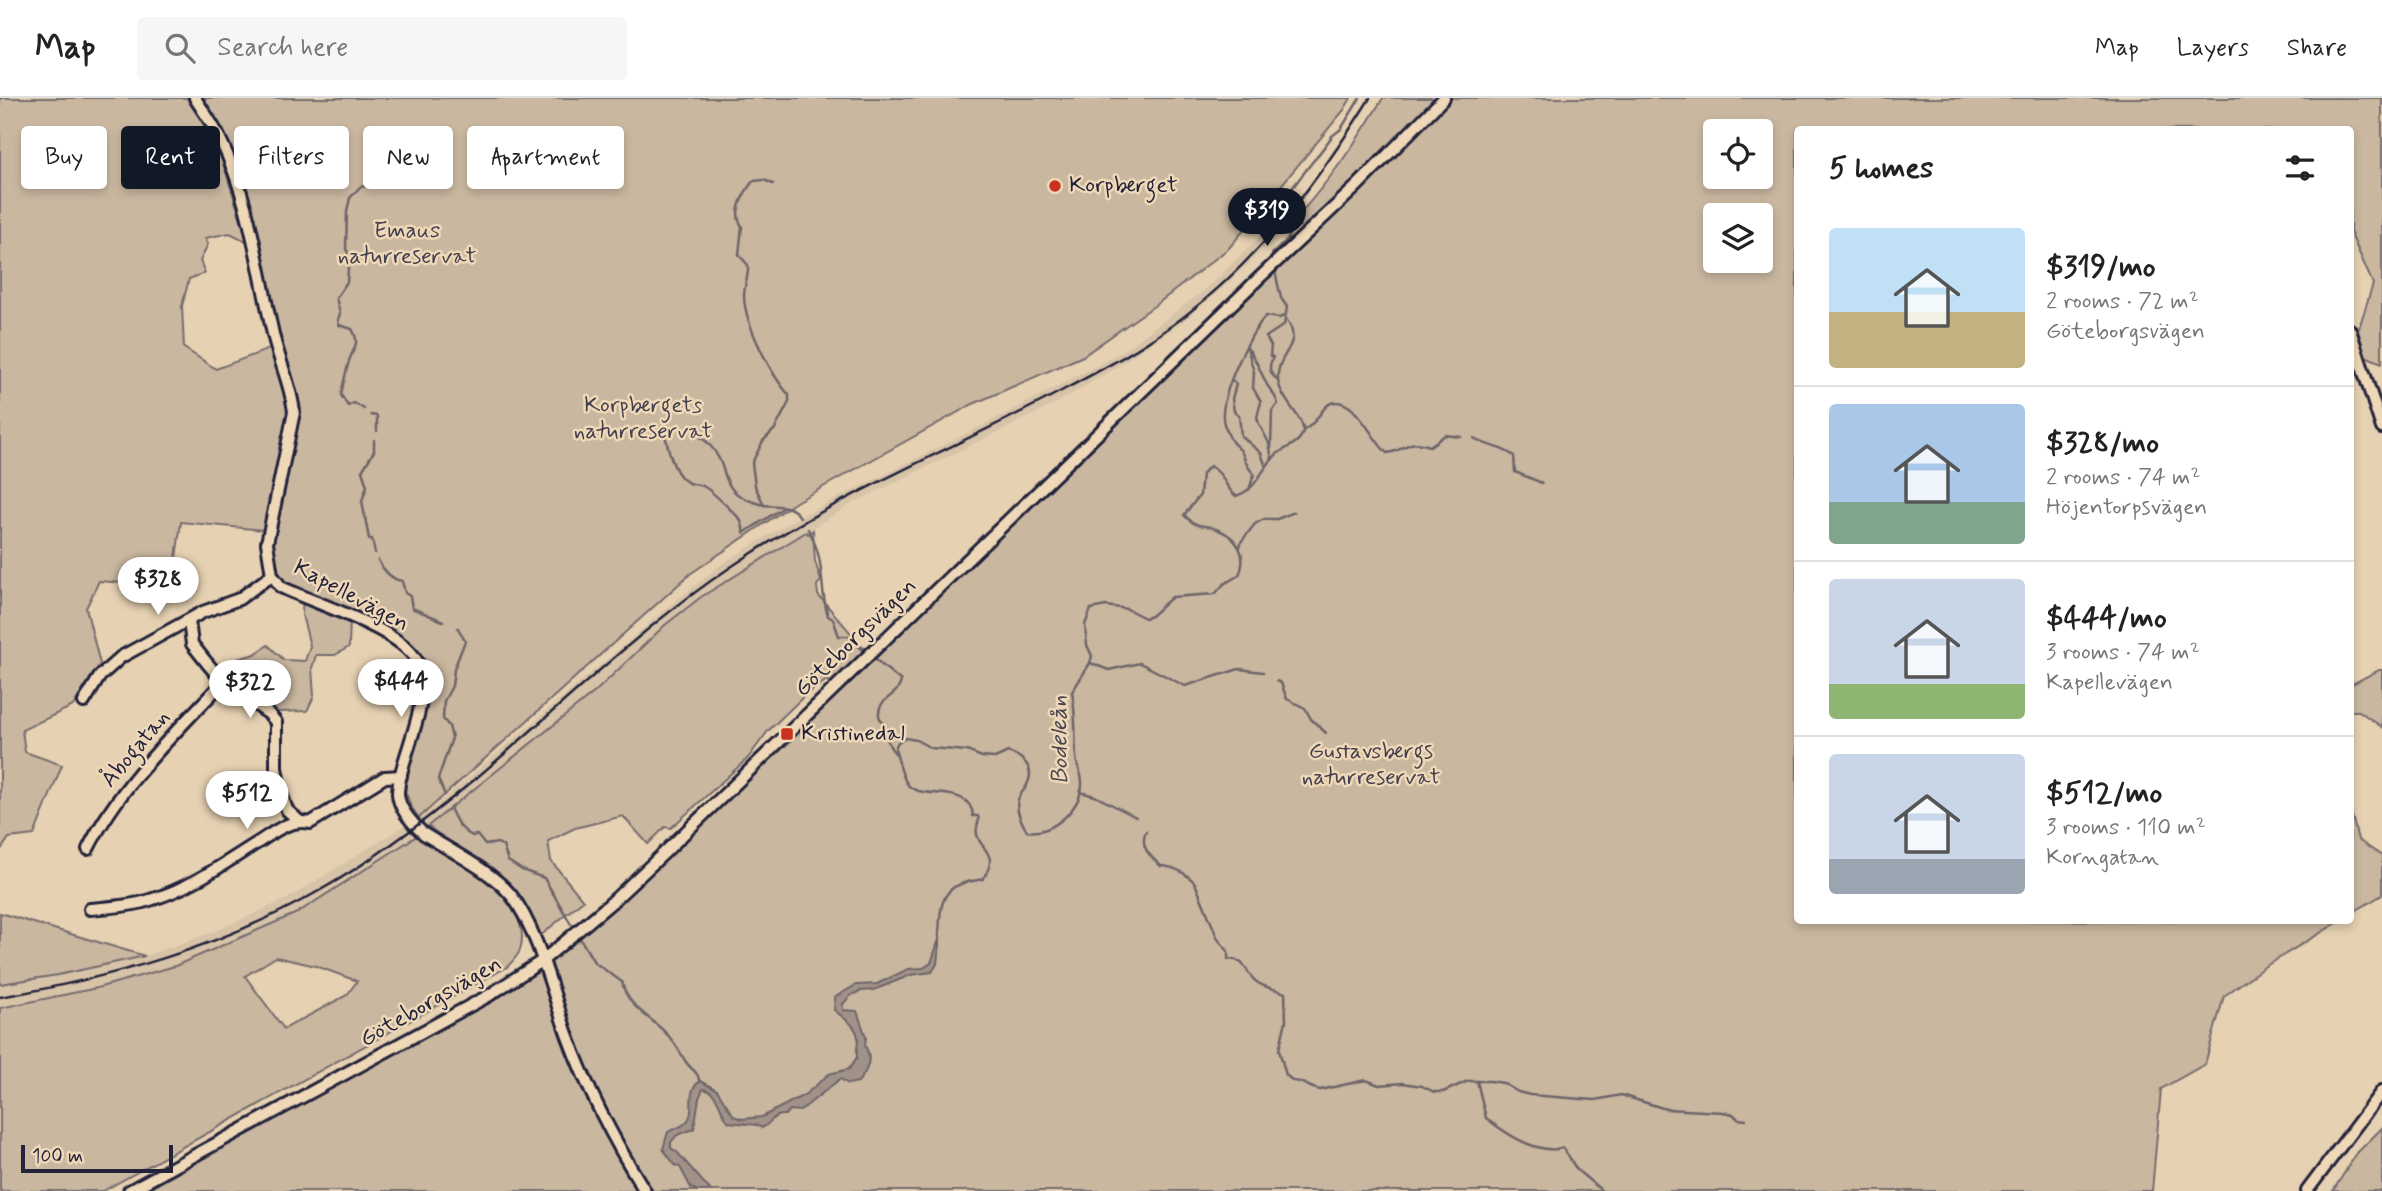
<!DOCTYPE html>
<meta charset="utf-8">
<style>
body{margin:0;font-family:Mynerve,sans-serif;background:#f6f6f6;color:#222;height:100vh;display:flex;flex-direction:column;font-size:26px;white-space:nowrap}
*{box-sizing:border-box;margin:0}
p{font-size:23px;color:#767676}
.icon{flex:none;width:38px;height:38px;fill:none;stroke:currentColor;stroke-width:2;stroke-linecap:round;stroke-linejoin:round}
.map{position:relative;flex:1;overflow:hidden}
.drawer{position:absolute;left:1794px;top:28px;width:560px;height:798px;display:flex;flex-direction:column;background:#fff;border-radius:7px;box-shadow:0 4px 10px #0003}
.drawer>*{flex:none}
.banner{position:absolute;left:21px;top:28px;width:665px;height:63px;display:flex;gap:14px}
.controls{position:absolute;left:1703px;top:21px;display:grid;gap:14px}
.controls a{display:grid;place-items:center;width:70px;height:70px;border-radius:7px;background:#fff;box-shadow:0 4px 10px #0003;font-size:35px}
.scale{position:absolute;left:21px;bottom:18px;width:152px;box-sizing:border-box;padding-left:7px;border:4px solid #22223b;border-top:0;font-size:19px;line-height:24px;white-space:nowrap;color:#22223b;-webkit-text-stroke:5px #eed8b7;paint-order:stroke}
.price{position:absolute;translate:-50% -60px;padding:0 16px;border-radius:24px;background:#fff;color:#222;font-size:23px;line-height:46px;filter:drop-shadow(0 2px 4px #0008)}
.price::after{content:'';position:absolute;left:50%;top:42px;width:21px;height:16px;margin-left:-10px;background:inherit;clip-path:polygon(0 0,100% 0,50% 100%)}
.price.selected{background:#111827;color:#fff}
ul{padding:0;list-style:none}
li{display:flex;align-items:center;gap:21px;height:175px;padding:0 35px}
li+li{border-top:2px solid #e0e0e0}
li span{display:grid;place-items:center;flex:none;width:196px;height:140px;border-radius:7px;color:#555}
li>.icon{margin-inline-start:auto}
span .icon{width:84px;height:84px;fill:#fffc;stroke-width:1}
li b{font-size:30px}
h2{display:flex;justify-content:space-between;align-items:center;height:84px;padding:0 35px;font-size:30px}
.pill{padding:0 24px;border-radius:7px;background:#fff;box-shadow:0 4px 10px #0003;font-size:24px;line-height:63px}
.pill.selected{background:#111827;color:#fff}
header{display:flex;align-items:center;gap:42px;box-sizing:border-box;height:98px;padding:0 35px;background:#fff;border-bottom:2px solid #e0e0e0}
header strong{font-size:33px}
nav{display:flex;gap:38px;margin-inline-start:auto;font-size:24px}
.search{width:490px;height:63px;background:#f6f6f6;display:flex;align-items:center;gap:18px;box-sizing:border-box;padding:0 24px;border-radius:7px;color:#767676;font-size:26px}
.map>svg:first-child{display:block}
.built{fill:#d6c3a8}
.green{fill:#c9b7a0;stroke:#766c6e;stroke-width:2;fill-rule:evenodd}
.water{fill:#a09288;stroke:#6e6569;stroke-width:2}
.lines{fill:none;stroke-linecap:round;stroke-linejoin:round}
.stream{stroke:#6e6569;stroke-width:2.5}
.minor-casing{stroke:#22223b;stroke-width:16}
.minor{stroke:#eed8b7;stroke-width:10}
.rail{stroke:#22223b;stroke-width:2.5}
.poi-dot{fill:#c8321e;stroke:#eed8b7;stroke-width:2.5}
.labels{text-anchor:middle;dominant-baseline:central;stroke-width:5;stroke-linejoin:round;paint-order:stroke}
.poi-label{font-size:23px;fill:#22223b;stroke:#eed8b7;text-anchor:start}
.park-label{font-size:23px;fill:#43404f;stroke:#eed8b7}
.street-label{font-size:23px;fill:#22223b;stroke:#eed8b7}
.water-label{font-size:24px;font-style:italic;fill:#484452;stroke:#eed8b7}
</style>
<header>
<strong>Map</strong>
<div class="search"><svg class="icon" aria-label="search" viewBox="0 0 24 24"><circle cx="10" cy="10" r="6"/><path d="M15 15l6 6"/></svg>Search here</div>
<nav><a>Map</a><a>Layers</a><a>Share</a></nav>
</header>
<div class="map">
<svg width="2382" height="1093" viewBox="0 0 2382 1093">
<rect width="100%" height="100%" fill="#e6d1b2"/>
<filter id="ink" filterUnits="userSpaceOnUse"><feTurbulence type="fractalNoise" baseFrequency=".0143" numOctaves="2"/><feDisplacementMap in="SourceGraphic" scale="14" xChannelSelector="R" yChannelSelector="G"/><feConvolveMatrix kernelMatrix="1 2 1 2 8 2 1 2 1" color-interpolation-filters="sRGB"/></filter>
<g filter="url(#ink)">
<!-- built -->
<g class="built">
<polygon points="1286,113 1295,121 1216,196 1178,227 1115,270 1053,307 855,404 806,434 648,551 428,728 420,721 673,505 722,466 792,423 1009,314 1122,254 1206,191"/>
<polygon points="409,725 420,736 297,815 245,839 175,868 97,890 0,910 0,886 58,877 145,858 211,835 287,801"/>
</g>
<!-- green -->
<g class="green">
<polygon points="0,0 187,0 217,46 248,144 230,135 205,140 208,146 200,163 205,175 189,181 182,208 184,250 216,271 272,250 289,308 287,333 271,393 279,403 298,315 297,300 278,239 246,99 233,58 221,33 199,0 1351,0 1344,12 1229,150 1161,203 1083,258 973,306 796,404 690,476 419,720 410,707 407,697 405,698 406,679 427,590 426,570 420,558 412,549 378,525 356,518 350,520 349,549 335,557 316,557 312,570 314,598 307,613 277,614 234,583 237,561 255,556 268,547 284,562 305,563 310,548 302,517 303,493 282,485 272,465 274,433 181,424 172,489 99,483 86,510 100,566 73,608 22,632 25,654 62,667 34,737 9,740 0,753"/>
<path d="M1383 0H2382V265L2365 258 2358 233 2373 186 2350 134V32H1797V822L2340 823 2264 869 2224 898 2205 966 2161 991 2152 1093H146L524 877 564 848 834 594 827 582 804 598 768 633 748 660 671 730 665 729 648 746 623 718 575 730 548 743 551 763 583 802 539 839C532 824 526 807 517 794 496 765 455 750 428 728L596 593 665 527 701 499 806 434 808 436 813 432 815 463 821 483 817 487 818 497 856 541 854 544 875 556 1307 139 1295 121C1331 81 1355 46 1383 0ZM1715 33H1760V79H1715ZM1715 117H1760V163H1715Z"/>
<polygon points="2379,572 2382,572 2382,629 2359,613 2350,613 2350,587"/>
<polygon points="2350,709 2358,742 2382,758 2382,797 2350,816"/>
<path d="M420 736C453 760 536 802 520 852 518 858 512 864 507 869L103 1093H0V910L97 890 175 868 297 815ZM276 859 316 868 357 883 347 897 284 931 245 878Z"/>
<polygon points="0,815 145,858 58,877 0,886"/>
<polygon points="2382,1030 2382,1093 2333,1093 2357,1055"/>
</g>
<!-- water -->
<path class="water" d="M940 838 937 866 932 874 911 877 874 892 861 893 851 897 843 906V912L857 913 866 939 865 948C873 960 867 974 858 984L848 986 840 981 800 1013 790 1012 785 1017C772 1016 772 1025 762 1030L757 1027 729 1024C718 1013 721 995 703 991L699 1000 694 1031 677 1037 671 1044V1050L677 1054 711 1093H698L691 1090 680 1069 675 1067 663 1051 668 1034C673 1031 680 1030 684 1026 699 1016 683 995 700 983L717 992 734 1018 742 1021 762 1019 806 996 829 976 849 971 857 959C856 951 858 947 858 940 857 927 843 920 834 912L835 899 856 887 877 886 908 871 923 870 931 865Z"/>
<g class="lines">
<!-- stream -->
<g class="stream">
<path d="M773 86 764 82 753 83C744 95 732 115 742 128L739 157 748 167C749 178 744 187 744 199 745 226 771 277 789 297V304L775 331 763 343 752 365 755 388 764 407C779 409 790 405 800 419"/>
<path d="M1273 163 1272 156 1288 141 1289 137 1284 136C1282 129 1277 121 1278 115 1280 101 1322 54 1332 38L1341 31 1360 0"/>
<path d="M1274 169 1281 200 1287 209 1284 227 1266 239 1271 248 1270 258 1273 259C1268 269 1269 275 1278 282"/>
<polyline points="1247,249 1254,274 1253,290 1261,304 1257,319 1259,326 1269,345 1272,362"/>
<path d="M1249 252C1257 263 1260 273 1266 285 1270 293 1276 297 1278 306L1272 313 1271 350"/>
<polyline points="1233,283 1236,286 1232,301 1234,313 1239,317 1241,338 1261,355 1266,369"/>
<path d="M364 311 354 305 348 308 341 297C343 286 346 274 349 263 353 250 361 246 352 231L339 227 338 222 340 215 336 200 347 184 349 157 346 151 347 113 350 100 360 89 384 85 407 74 422 72 435 44"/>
<polyline points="371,317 377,318 377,333"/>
<path d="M663 330C668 345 671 375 687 384 691 387 698 386 703 388 711 392 731 412 739 420 742 423 743 430 744 435L784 409"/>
<path d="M1304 332C1318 325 1321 309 1331 305 1355 297 1373 344 1387 355 1409 352 1403 340 1430 348L1445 337 1461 339"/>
<path d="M696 335C700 339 705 342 709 346 734 373 713 395 764 407"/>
<path d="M1474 340C1487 349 1501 348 1514 358L1515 374 1542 385"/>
<polyline points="374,342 374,353 362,373 367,388 362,403 369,441 372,441 375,455"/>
<path d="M1249 392 1254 376C1246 369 1246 362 1241 353 1239 350 1236 348 1233 345 1230 342 1226 331 1224 326 1217 303 1249 235 1266 218L1279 220 1284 218"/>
<path d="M808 431C827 465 818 486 828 518L833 521 839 538H848L862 551"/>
<polyline points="1240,449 1241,444 1255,426 1264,421 1277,421 1294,414"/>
<path d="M378 462C382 471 392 482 402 483L405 495 410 498 412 510 443 523"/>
<path d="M876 562 901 583C899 598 879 600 879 615 878 620 883 625 885 630 888 641 887 648 896 656"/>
<polyline points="1090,565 1109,572 1140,565 1185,588 1239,571 1263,574"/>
<polyline points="1277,583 1281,585 1287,601 1305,610 1311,621 1326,635"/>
<polyline points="1080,694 1095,698 1136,719"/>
<polyline points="445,697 438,681 452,640 449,628 443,621 444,603 452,588 454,571 465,543 458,530"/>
<path d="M450 710C456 723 459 730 472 738L477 737 485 747 498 745 503 748 508 763 522 772 544 780 571 826"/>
<path d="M1146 733C1139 749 1150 758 1161 768 1175 769 1186 775 1195 785L1218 841 1228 853V861C1248 861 1246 878 1258 885 1266 890 1277 891 1285 895L1286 923 1279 952 1286 977 1293 983 1300 984 1313 990 1320 992 1366 982 1379 987 1403 985 1422 988 1434 994H1443L1468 983H1490L1503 985 1518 994 1530 997 1595 1002 1621 997 1666 1011 1723 1014 1733 1016 1738 1021 1746 1022"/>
<path d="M939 839C940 820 938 793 961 786 967 783 976 783 983 781 1005 749 967 751 979 722L978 718H973C971 685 921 703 908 687 901 678 898 660 895 650L898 644 905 640 916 642 931 650 967 653 982 659 995 660 1008 654C1023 659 1036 670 1027 687 1025 692 1019 696 1018 702 1015 711 1022 725 1027 733 1052 738 1083 709 1082 684 1082 676 1076 667 1076 658 1075 637 1076 616 1072 594L1090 565 1092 558 1087 547 1085 527 1091 511 1106 508 1127 511 1145 520 1151 518 1172 499 1215 496 1224 486 1239 477C1248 458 1238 440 1219 432 1203 424 1200 433 1184 417L1200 397 1202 376 1210 368C1227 378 1223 388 1236 398 1258 391 1260 372 1276 357 1285 349 1301 346 1303 333 1305 321 1279 300 1278 281 1276 253 1307 248 1284 218"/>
<path d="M581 842 594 864 622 884C627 911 656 921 671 941 677 948 681 956 686 964 691 972 700 974 699 985"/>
<path d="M1477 983 1486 1020C1505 1035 1538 1057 1563 1050L1577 1072 1602 1093"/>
</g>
<!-- minor casing -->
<g class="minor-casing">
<g id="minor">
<path d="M195 0C203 13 213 26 220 41 250 101 258 171 273 236 279 263 291 287 294 314L267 445 272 477 281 489C316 506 390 528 413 557 441 591 398 659 398 696 399 711 414 727 424 736 451 753 491 773 511 797 538 831 552 894 567 936 587 991 614 1043 645 1093"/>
<polyline points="2350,232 2382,330"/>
<polyline points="189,523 192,546 207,565 223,584 269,616 276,624 276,670 280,692 287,712 298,722"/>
<polyline points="84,604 100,578 121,559 203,514 239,501 272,477"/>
<path d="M88 751C120 687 175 635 223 584"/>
<path d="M90 811C111 809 133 808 153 801 192 789 223 766 257 745 273 735 290 720 310 725L385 679 401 678"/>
<polyline points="129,1093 488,898 542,863 612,804 664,755 1258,181 1356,89 1444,0"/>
<polyline points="2307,1093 2382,993"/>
</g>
</g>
<!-- minor -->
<use href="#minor" class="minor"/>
<!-- rail -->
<path class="rail" d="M0 899C110 880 219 850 317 794 373 763 425 723 474 682 563 607 648 522 746 459 846 393 960 348 1065 291 1107 269 1149 246 1186 217 1262 158 1320 80 1370 0"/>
</g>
</g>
<!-- markers -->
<g class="poi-dot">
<circle cx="1055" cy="88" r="7"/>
<rect x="780" y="629" width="14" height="14" rx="3.5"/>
</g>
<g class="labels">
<!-- poi labels -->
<g class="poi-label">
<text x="1069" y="88">Korpberget</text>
<text x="801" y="636">Kristinedal</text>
</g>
<!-- park labels -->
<g class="park-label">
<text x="407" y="133">Emaus<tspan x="407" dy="26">naturreservat</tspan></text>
<text x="643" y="308">Korpbergets<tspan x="643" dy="26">naturreservat</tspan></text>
<text x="1371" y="654">Gustavsbergs<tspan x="1371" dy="26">naturreservat</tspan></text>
</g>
<!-- street labels -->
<g class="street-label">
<text transform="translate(351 498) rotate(28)">Kapellevägen</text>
<text transform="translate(856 540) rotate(-44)">Göteborgsvägen</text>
<text transform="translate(136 651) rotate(-50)">Åbogatan</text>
<text transform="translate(431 904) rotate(-30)">Göteborgsvägen</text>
</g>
<!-- water labels -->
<g class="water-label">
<text transform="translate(1060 642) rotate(-91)">Bodeleån</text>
</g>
</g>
</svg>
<div class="controls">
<a><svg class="icon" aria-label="locate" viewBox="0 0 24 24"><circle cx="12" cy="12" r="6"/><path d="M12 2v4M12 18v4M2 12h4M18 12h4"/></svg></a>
<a><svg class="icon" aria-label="layers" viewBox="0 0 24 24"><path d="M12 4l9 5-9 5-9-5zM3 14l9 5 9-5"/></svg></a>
</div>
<div class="scale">100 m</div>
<b class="price selected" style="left:1267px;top:150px">$319</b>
<b class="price" style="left:158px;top:519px">$328</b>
<b class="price" style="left:401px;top:621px">$444</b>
<b class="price" style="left:250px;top:622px">$322</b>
<b class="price" style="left:247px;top:733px">$512</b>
<div class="banner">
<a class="pill">Buy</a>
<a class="pill selected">Rent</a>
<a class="pill">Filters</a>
<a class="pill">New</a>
<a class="pill">Apartment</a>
</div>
<section class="drawer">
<h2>5 homes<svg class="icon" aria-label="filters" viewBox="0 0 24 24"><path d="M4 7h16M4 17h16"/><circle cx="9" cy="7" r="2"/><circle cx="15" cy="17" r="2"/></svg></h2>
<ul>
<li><span style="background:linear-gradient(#bfe0f5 60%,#c2b280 0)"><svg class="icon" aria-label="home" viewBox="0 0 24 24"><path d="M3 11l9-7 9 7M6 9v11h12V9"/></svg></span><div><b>$319/mo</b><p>2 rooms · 72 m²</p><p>Göteborgsvägen</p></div></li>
<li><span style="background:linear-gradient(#a9c7e8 70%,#7fa58c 0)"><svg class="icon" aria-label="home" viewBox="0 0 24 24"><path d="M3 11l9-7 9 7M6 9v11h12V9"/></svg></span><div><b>$328/mo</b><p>2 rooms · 74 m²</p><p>Höjentorpsvägen</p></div></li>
<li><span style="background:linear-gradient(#c9d6e8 75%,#8fb573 0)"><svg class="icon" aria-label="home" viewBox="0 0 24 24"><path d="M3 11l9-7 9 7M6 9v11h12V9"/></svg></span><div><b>$444/mo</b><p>3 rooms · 74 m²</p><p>Kapellevägen</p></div></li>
<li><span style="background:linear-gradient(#c9d6e8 75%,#9aa5b1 0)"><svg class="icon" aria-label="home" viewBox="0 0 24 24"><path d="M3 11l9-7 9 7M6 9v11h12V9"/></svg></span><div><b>$512/mo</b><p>3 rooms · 110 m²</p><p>Korngatan</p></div></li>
</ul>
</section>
</div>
